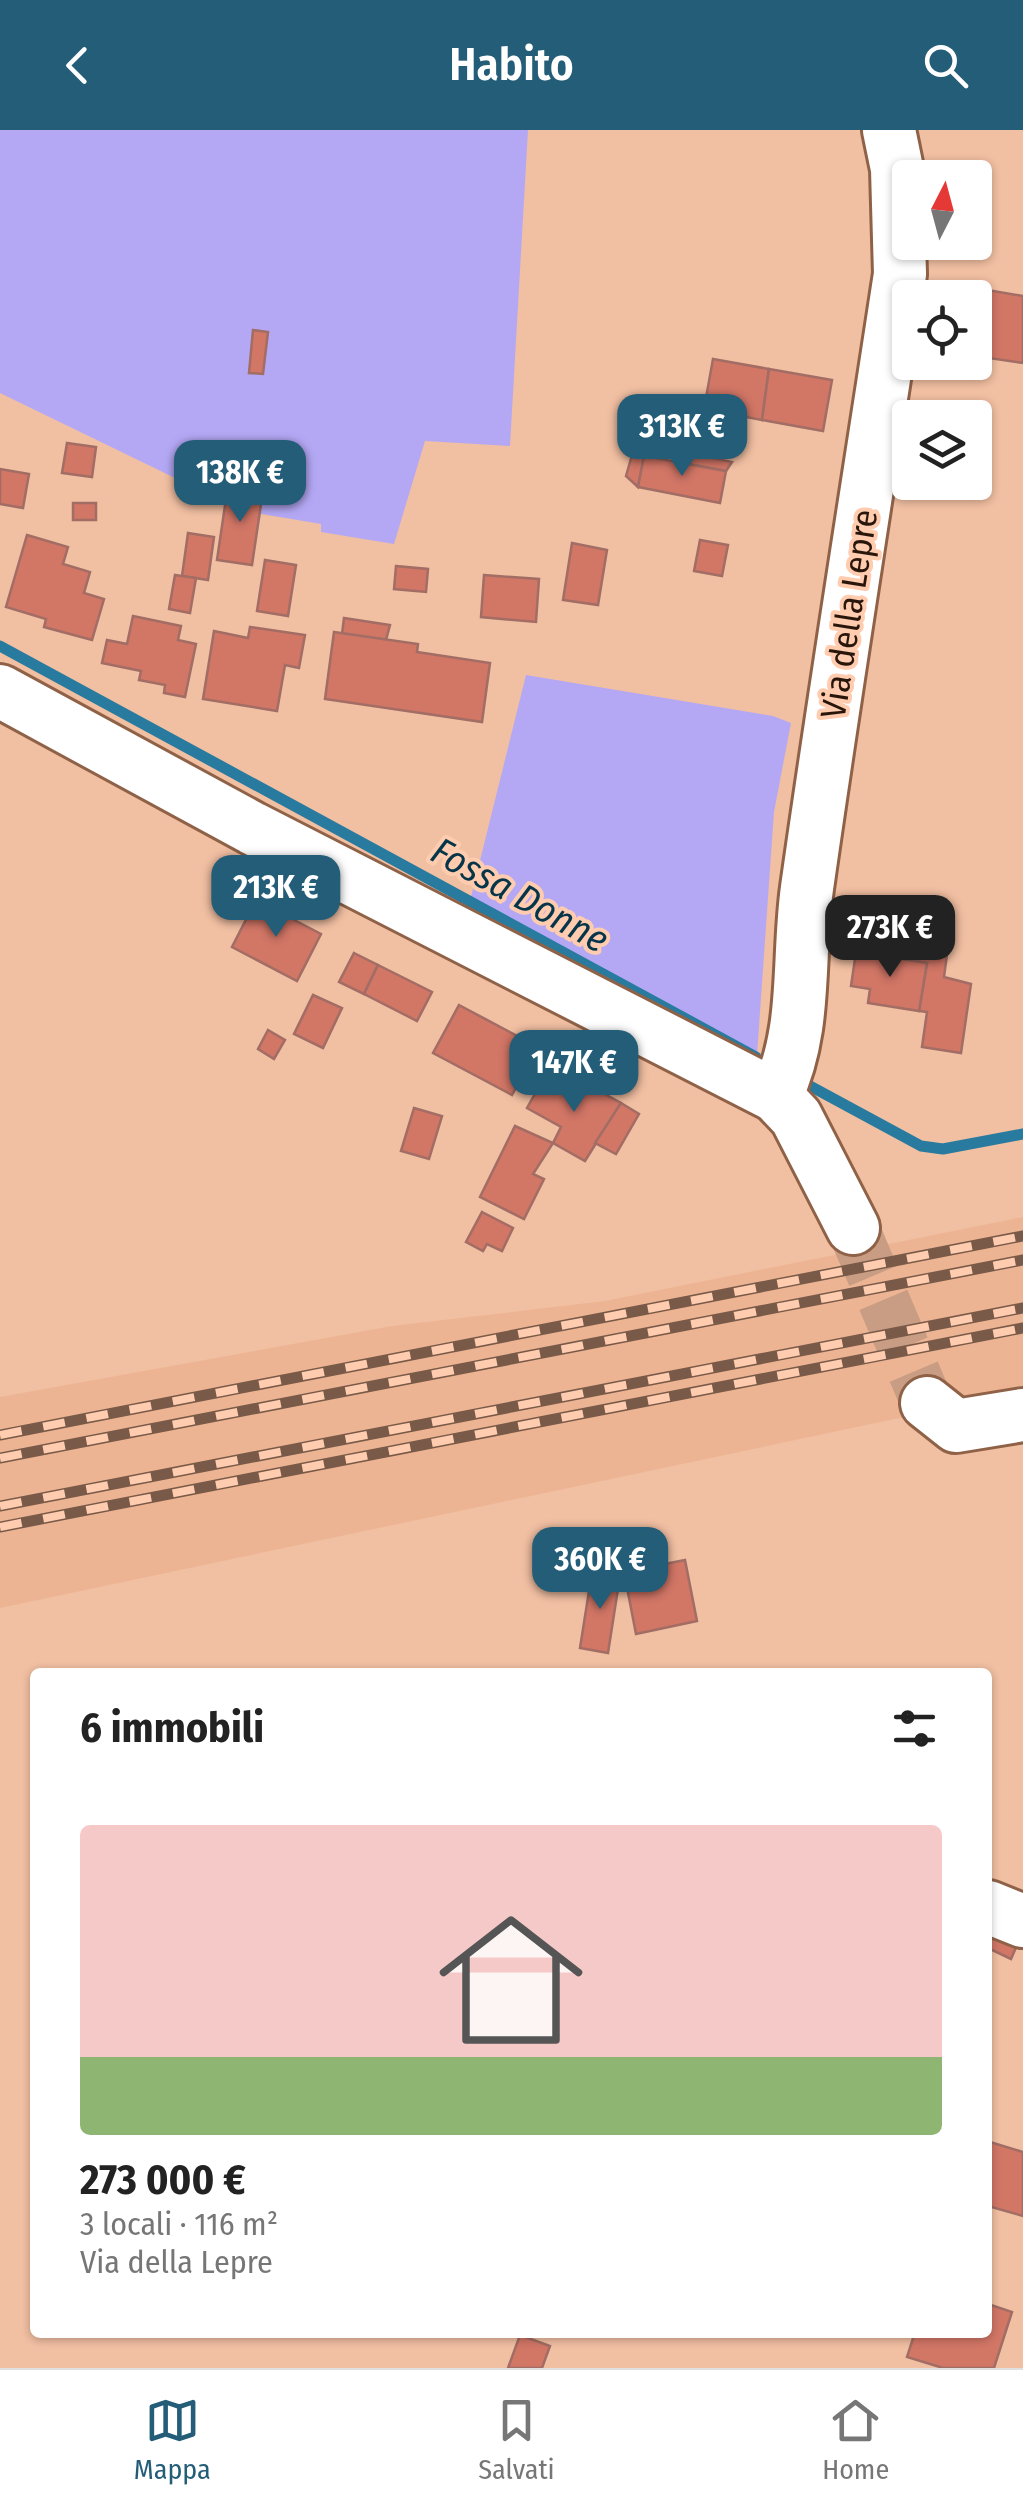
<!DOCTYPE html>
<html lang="it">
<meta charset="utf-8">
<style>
body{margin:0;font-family:"Fira Sans Condensed",sans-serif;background:#f2f2f2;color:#222;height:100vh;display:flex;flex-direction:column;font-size:38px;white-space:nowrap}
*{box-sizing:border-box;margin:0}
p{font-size:32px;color:#767676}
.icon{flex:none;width:55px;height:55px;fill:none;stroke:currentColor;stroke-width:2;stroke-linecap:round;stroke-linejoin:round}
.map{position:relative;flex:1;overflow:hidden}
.side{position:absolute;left:30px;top:1538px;width:962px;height:670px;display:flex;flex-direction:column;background:#fff;border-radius:10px;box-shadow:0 2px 8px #0004}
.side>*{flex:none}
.needle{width:65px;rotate:6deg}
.tools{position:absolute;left:892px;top:30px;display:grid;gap:20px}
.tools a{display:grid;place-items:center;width:100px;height:100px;border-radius:10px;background:#fff;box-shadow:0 2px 8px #0004;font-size:50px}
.price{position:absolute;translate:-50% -85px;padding:0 22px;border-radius:20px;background:#245d77;color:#fff;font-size:32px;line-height:65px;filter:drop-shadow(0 2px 5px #0008)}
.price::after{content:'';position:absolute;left:50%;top:60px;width:30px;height:22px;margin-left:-15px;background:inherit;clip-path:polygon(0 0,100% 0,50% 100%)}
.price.selected{background:#222;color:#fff}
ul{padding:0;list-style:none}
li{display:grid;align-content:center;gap:20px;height:530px;padding:0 50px}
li+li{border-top:2px solid #e0e0e0}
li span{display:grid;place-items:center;height:310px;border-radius:10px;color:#555}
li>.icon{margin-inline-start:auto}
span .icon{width:180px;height:180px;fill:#fffc;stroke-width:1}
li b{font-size:42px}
h2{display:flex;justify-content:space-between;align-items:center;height:120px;padding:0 50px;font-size:42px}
header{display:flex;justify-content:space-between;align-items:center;height:130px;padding:0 50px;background:#245d77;color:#fff;font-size:45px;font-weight:600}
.tabs{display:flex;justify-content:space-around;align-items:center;height:140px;border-top:2px solid #e0e0e0;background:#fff;font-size:28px;color:#767676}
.tabs a{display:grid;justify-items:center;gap:5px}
.tabs .selected{color:#245d77}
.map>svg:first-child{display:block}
.built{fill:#edb493}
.green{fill:#b4a8f5}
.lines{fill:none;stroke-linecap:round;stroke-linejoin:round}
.stream{stroke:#287b9e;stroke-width:11}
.building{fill:#d27666;stroke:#a26d64;stroke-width:2.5}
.minor-tunnel{stroke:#c99d84;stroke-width:52;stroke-dasharray:52 26;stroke-linecap:butt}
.minor-casing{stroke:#8f6248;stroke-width:58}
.minor{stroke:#fff;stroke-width:52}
.rail-casing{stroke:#795a48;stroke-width:11}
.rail{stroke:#ffccaf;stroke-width:8;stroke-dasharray:22;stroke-linecap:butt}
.labels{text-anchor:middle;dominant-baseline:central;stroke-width:8;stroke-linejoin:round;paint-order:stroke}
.street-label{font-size:35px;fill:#28160b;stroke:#ffccaf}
.water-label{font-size:38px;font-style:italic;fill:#043549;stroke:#ffccaf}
</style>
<header><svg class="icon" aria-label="back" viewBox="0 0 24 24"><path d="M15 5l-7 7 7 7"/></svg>Habito<svg class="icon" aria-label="search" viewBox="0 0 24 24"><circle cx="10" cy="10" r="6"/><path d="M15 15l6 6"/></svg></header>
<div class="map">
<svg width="1023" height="2238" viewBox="0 0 1023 2238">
<rect width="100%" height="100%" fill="#f1bfa2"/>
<!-- built -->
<polygon class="built" points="1023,1087 1023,1262 0,1478 0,1267 392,1196 605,1171"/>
<!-- green -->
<g class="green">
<polygon points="0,0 528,0 510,316 425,311 394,414 321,402 321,394 243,381 0,263"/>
<polygon points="526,545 773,586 791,593 774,682 756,939 466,787"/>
</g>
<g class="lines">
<!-- stream -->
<g class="stream">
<polyline points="0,516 756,927"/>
<polyline points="799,950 921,1016 943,1019 1023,1004"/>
</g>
</g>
<!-- building -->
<g class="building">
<polygon points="964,156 1023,166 1023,233 975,226 975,168 962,168"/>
<polygon points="253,200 268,202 263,244 249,243"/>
<polygon points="713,229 769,239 762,290 704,279"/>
<polygon points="769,239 832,250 823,301 762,290"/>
<polygon points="67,313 96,317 92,347 62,343"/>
<polygon points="685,322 732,332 726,341 682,333"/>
<polygon points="632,325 644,326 638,357 626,346"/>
<polygon points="644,326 726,341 720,373 638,357"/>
<polygon points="0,339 29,344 23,378 0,374"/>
<polygon points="228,355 263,361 252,435 217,430"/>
<rect x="73" y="373" width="23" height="17"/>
<polygon points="188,403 214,407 208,450 182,446"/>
<polygon points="27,405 68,417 63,434 90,442 84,463 104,469 92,510 44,497 46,489 6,477"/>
<polygon points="700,410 728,415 722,446 694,441"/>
<polygon points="572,413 607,420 598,475 563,470"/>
<polygon points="265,430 296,435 288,486 257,481"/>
<polygon points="396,436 428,439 426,462 394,459"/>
<polygon points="175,445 196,448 190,483 169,479"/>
<polygon points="484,445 539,449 536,492 481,487"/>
<polygon points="133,486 181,496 178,510 196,514 185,567 164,563 165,555 139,550 141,541 102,533 107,510 127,514"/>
<polygon points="344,488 390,495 386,510 342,504"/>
<polygon points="250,497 305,505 299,538 285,535 277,581 203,569 214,501 248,508"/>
<polygon points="334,502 418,514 417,522 490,533 482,592 325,569"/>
<polygon points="256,770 321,804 297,851 232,817"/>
<polygon points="924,799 950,802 944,847 971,854 961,923 922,917 927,882 919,881 927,833 856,822 859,803 922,812"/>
<polygon points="856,822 927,833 919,881 868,873 870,859 851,856"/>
<polygon points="354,823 378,835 364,864 339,852"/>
<polygon points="378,835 432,862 417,891 364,864"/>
<polygon points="313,865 342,878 323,918 294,904"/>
<polygon points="459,875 538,917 512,965 433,923"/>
<polygon points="268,900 285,910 274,929 258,919"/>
<polygon points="545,946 582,967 588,955 621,973 585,1031 553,1013 561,997 527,978"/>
<polygon points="621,973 639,984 616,1024 595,1013"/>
<polygon points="414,978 442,986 429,1029 401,1021"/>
<polygon points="515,996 553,1013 533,1044 544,1049 524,1089 480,1067"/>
<polygon points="482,1082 513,1098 502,1121 487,1114 483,1121 466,1112"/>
<polygon points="685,1430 697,1491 636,1504 624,1442"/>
<polygon points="592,1442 620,1446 608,1523 580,1518"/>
<polygon points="996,1796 1021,1806 1011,1829 988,1818"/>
<polygon points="990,2012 1023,2022 1023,2086 988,2076"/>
<polygon points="988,2174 1012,2182 994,2238 943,2238 907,2227 915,2202 988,2202"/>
<polygon points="520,2205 550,2216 542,2238 508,2238"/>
</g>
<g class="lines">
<!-- minor-tunnel -->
<polyline class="minor-tunnel" points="853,1098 927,1273"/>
<!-- minor casing -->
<g class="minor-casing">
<g id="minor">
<polyline points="0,561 252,698 776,966 796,987 853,1098"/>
<path d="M776 966C808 899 797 829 807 758 836 553 869 348 900 144L897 39 889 0"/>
<polyline points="927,1273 956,1296 1023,1285"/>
<polyline points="988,1777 1023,1791"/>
</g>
</g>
<!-- minor -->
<use href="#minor" class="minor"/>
<!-- rail casing -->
<g class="rail-casing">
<g id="rail">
<polyline points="0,1305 1023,1106"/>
<polyline points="0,1328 1023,1130"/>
<polyline points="0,1376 1023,1178"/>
<polyline points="0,1397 1023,1198"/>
</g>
</g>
<!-- rail -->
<use href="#rail" class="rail"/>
</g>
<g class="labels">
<!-- street labels -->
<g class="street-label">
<text transform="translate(849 484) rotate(-81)">Via della Lepre</text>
</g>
<!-- water labels -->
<g class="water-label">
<text transform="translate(520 765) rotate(29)">Fossa Donne</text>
</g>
</g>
</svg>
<div class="tools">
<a><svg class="needle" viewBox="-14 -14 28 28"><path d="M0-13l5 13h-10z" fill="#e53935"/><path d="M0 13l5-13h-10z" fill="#767676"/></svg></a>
<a><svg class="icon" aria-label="locate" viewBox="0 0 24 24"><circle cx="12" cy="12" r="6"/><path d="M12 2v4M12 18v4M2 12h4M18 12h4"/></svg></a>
<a><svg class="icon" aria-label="layers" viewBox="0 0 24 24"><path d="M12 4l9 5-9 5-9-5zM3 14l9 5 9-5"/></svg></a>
</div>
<b class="price" style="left:682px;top:349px">313K €</b>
<b class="price" style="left:240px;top:395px">138K €</b>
<b class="price" style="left:276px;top:810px">213K €</b>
<b class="price selected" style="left:890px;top:850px">273K €</b>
<b class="price" style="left:574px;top:985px">147K €</b>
<b class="price" style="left:600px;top:1482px">360K €</b>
<section class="side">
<h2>6 immobili<svg class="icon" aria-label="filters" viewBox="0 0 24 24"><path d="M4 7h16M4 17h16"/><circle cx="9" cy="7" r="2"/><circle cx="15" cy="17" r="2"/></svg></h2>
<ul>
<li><span style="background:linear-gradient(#f6c9c9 75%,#8fb573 0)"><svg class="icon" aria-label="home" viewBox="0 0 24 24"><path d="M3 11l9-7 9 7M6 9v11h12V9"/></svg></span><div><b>273 000 €</b><p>3 locali · 116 m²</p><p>Via della Lepre</p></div></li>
</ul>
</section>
</div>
<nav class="tabs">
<a class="selected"><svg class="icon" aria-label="map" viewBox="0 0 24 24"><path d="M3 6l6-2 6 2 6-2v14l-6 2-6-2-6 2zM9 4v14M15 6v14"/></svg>Mappa</a>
<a><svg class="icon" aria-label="saved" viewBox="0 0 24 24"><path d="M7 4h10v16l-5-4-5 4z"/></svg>Salvati</a>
<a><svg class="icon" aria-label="home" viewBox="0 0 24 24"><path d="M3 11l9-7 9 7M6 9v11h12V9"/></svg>Home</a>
</nav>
